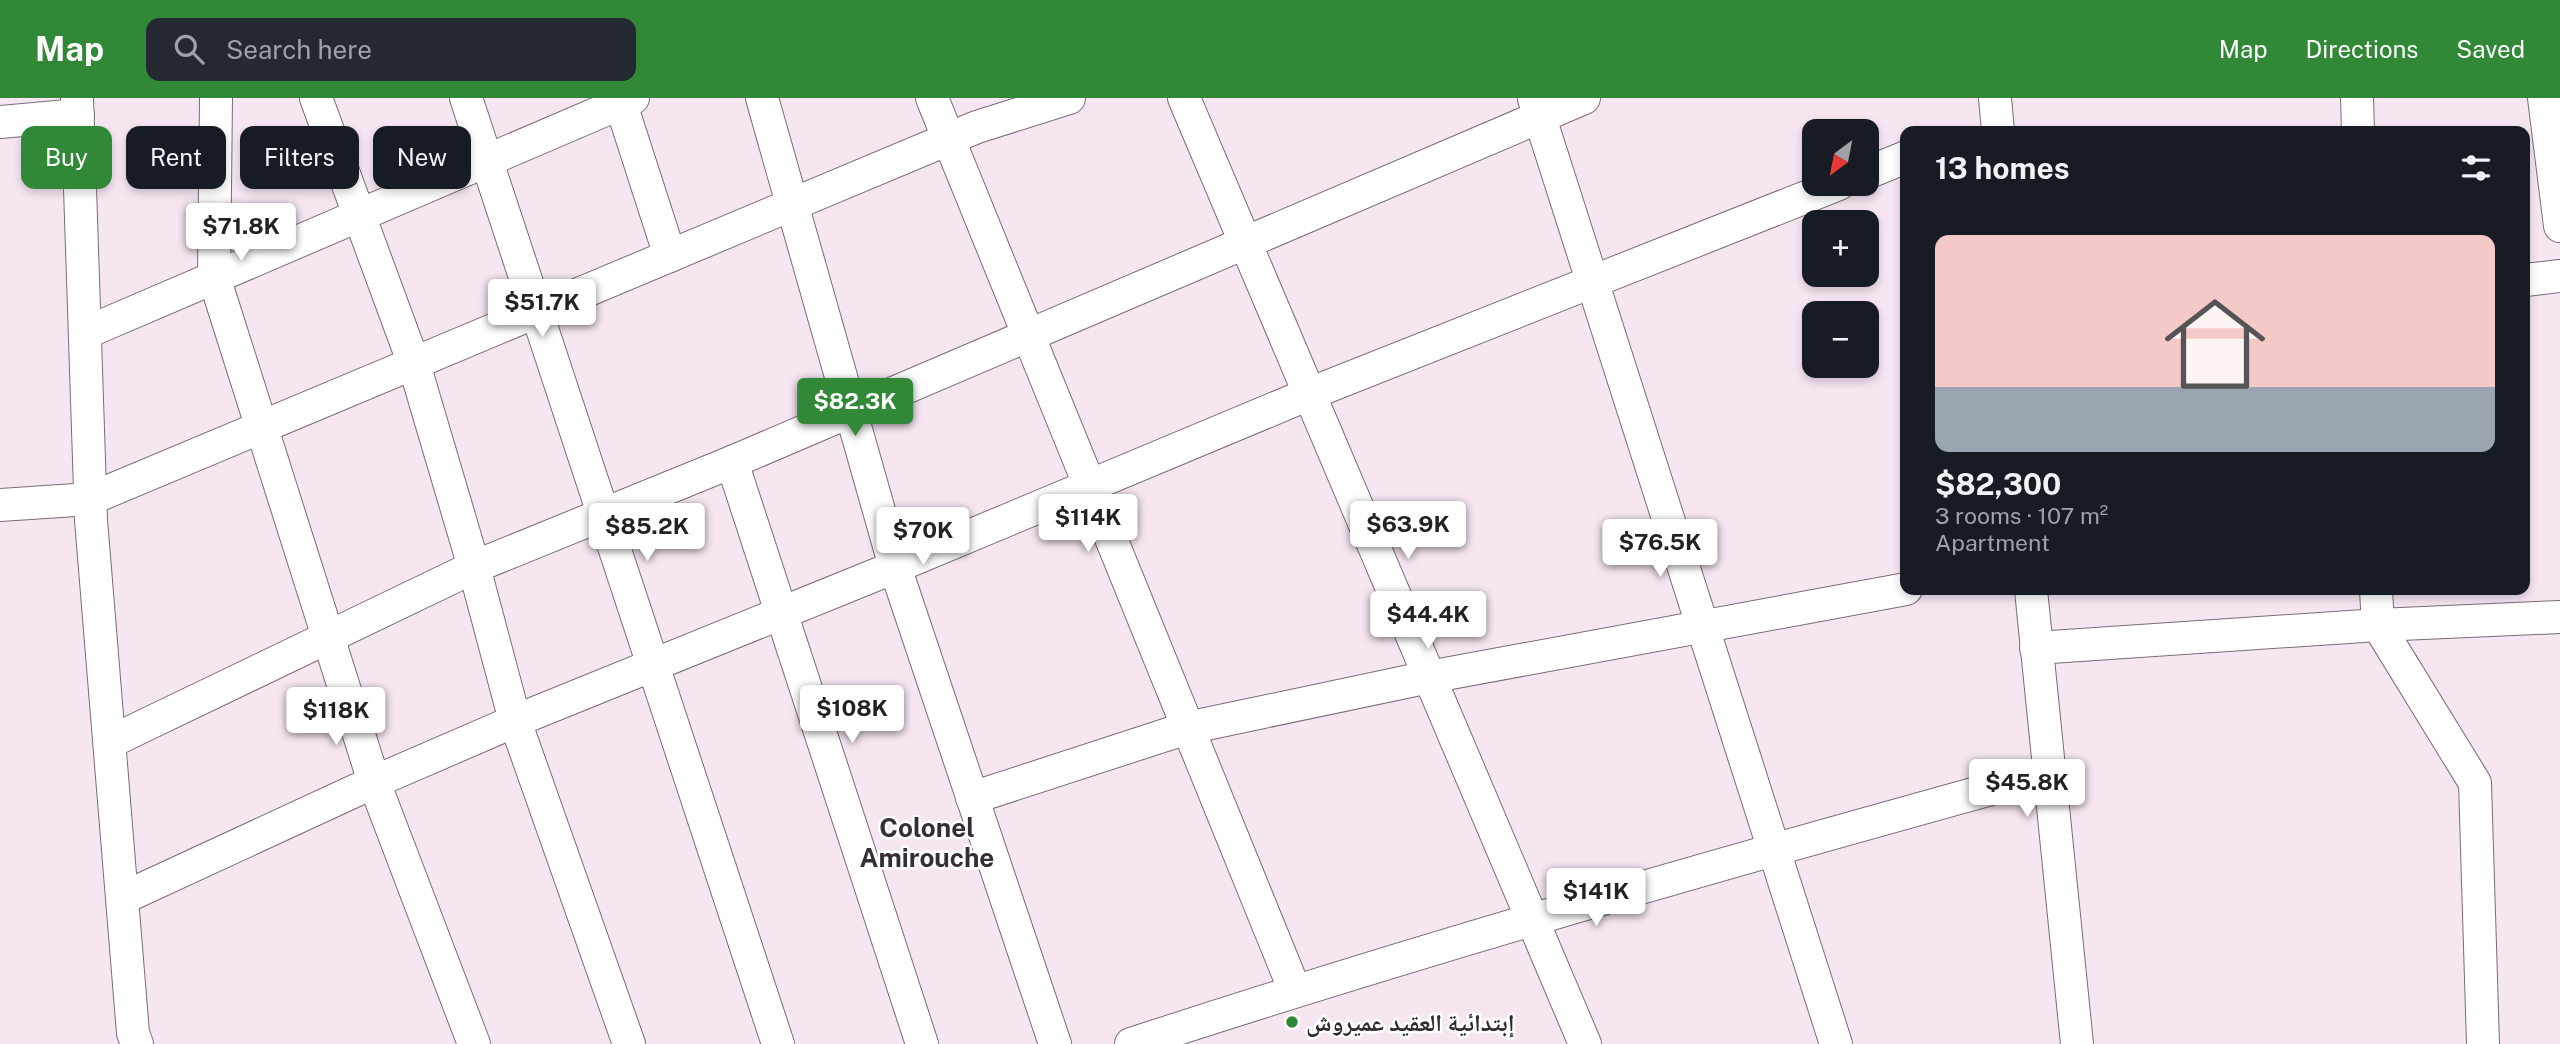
<!DOCTYPE html>
<meta charset="utf-8">
<style>
body{margin:0;font-family:"Public Sans","Noto Naskh Arabic",sans-serif;background:#242831;color:#f1f3f6;height:100vh;display:flex;flex-direction:column;font-size:26px;white-space:nowrap}
*{box-sizing:border-box;margin:0}
p{font-size:23px;color:#9ea1a6}
.icon{flex:none;width:38px;height:38px;fill:none;stroke:currentColor;stroke-width:2;stroke-linecap:round;stroke-linejoin:round}
.map{position:relative;flex:1;overflow:hidden}
.side{position:absolute;left:1900px;top:28px;width:630px;height:469px;display:flex;flex-direction:column;background:#171b24;border-radius:14px;box-shadow:0 4px 10px #0003}
.side>*{flex:none}
.hud{position:absolute;left:21px;top:28px;width:665px;height:63px;display:flex;gap:14px}
.needle{width:46px;rotate:212deg}
.buttons{position:absolute;left:1802px;top:21px;display:grid;gap:14px}
.buttons a{display:grid;place-items:center;width:77px;height:77px;border-radius:14px;background:#171b24;box-shadow:0 4px 10px #0003;font-size:35px}
.price{position:absolute;translate:-50% -60px;padding:0 16px;border-radius:7px;background:#fff;color:#222;font-size:23px;line-height:46px;filter:drop-shadow(0 2px 4px #0008)}
.price::after{content:'';position:absolute;left:50%;top:42px;width:21px;height:16px;margin-left:-10px;background:inherit;clip-path:polygon(0 0,100% 0,50% 100%)}
.price.active{background:#318836;color:#fff}
ul{padding:0;list-style:none}
li{display:grid;align-content:center;gap:14px;height:371px;padding:0 35px}
li span{display:grid;place-items:center;height:217px;border-radius:14px;color:#555}
li>.icon{margin-inline-start:auto}
span .icon{width:126px;height:126px;fill:#fffc;stroke-width:1}
li b{font-size:30px}
h2{display:flex;justify-content:space-between;align-items:center;height:84px;padding:0 35px;font-size:30px}
.tag{padding:0 24px;border-radius:14px;background:#171b24;box-shadow:0 4px 10px #0003;font-size:24px;line-height:63px}
.tag.active{background:#318836;color:#fff}
header{display:flex;align-items:center;gap:42px;box-sizing:border-box;height:98px;padding:0 35px;background:#318836;color:#fff}
header strong{font-size:33px}
nav{display:flex;gap:38px;margin-inline-start:auto;font-size:24px}
.search{width:490px;height:63px;background:#242831;display:flex;align-items:center;gap:18px;box-sizing:border-box;padding:0 24px;border-radius:14px;color:#9ea1a6;font-size:26px}
.map>svg:first-child{display:block}
.lines{fill:none;stroke-linecap:round;stroke-linejoin:round}
.minor-casing{stroke:#7a6c77;stroke-width:34}
.minor{stroke:#fff;stroke-width:32}
.poi-dot{fill:#318836;stroke:#fff;stroke-width:2.5}
.labels{text-anchor:middle;dominant-baseline:central;stroke-width:5;stroke-linejoin:round;paint-order:stroke}
.poi-label{font-size:24px;font-weight:bold;fill:#312b2f;stroke:#fff;text-anchor:start}
.neighbourhood-label{font-size:26px;font-weight:bold;fill:#382d36;stroke:#fff}
</style>
<header>
<strong>Map</strong>
<div class="search"><svg class="icon" aria-label="search" viewBox="0 0 24 24"><circle cx="10" cy="10" r="6"/><path d="M15 15l6 6"/></svg>Search here</div>
<nav><a>Map</a><a>Directions</a><a>Saved</a></nav>
</header>
<div class="map">
<svg width="2560" height="946" viewBox="0 0 2560 946">
<rect width="100%" height="100%" fill="#f6e6f2"/>
<g class="lines">
<!-- minor casing -->
<g class="minor-casing">
<g id="minor">
<polyline points="77,0 91,422 133,935 137,946"/>
<polyline points="216,0 214,179 374,684 474,946"/>
<polyline points="316,0 414,266 474,469 515,623 629,946"/>
<polyline points="466,0 778,946"/>
<polyline points="619,0 670,158"/>
<polyline points="762,0 895,469 1055,946"/>
<polyline points="932,0 1295,893"/>
<polyline points="1184,0 1585,946"/>
<polyline points="1995,0 1998,33"/>
<polyline points="2357,0 2358,33"/>
<polyline points="2544,0 2560,128"/>
<polyline points="1534,1 1836,946"/>
<polyline points="0,24 78,17"/>
<polyline points="1867,75 1906,59"/>
<polyline points="2525,182 2560,178"/>
<polyline points="85,235 633,0"/>
<polyline points="732,364 922,946"/>
<polyline points="0,407 90,401 977,29 1069,0"/>
<polyline points="2031,492 2077,946"/>
<polyline points="2376,492 2378,527 2475,685 2483,946"/>
<polyline points="2036,550 2378,527 2560,519"/>
<polyline points="110,644 474,469 732,364 1584,0"/>
<polyline points="972,700 1187,630 1429,579 1906,491"/>
<polyline points="123,800 374,684 515,623 895,469 1309,296 1839,86"/>
<path d="M1131 946C1434 847 1741 760 2049 675"/>
</g>
</g>
<!-- minor -->
<use href="#minor" class="minor"/>
</g>
<!-- markers -->
<circle class="poi-dot" cx="1292" cy="924" r="7"/>
<g class="labels">
<!-- poi labels -->
<g class="poi-label">
<text x="1306" y="924">إبتدائية العقيد عميروش</text>
</g>
<!-- neighbourhood labels -->
<g class="neighbourhood-label">
<text x="927" y="729">Colonel<tspan x="927" dy="30">Amirouche</tspan></text>
</g>
</g>
</svg>
<div class="buttons">
<a><svg class="needle" viewBox="-14 -14 28 28"><path d="M0-13l5 13h-10z" fill="#e53935"/><path d="M0 13l5-13h-10z" fill="#9ea1a6"/></svg></a>
<a>+</a>
<a>−</a>
</div>
<b class="price" style="left:241px;top:165px">$71.8K</b>
<b class="price" style="left:542px;top:241px">$51.7K</b>
<b class="price active" style="left:855px;top:340px">$82.3K</b>
<b class="price" style="left:1088px;top:456px">$114K</b>
<b class="price" style="left:1408px;top:463px">$63.9K</b>
<b class="price" style="left:647px;top:465px">$85.2K</b>
<b class="price" style="left:923px;top:469px">$70K</b>
<b class="price" style="left:1660px;top:481px">$76.5K</b>
<b class="price" style="left:1428px;top:553px">$44.4K</b>
<b class="price" style="left:852px;top:647px">$108K</b>
<b class="price" style="left:336px;top:649px">$118K</b>
<b class="price" style="left:2027px;top:721px">$45.8K</b>
<b class="price" style="left:1596px;top:830px">$141K</b>
<div class="hud">
<a class="tag active">Buy</a>
<a class="tag">Rent</a>
<a class="tag">Filters</a>
<a class="tag">New</a>
</div>
<section class="side">
<h2>13 homes<svg class="icon" aria-label="filters" viewBox="0 0 24 24"><path d="M4 7h16M4 17h16"/><circle cx="9" cy="7" r="2"/><circle cx="15" cy="17" r="2"/></svg></h2>
<ul>
<li><span style="background:linear-gradient(#f6c9c9 70%,#9aa5b1 0)"><svg class="icon" aria-label="home" viewBox="0 0 24 24"><path d="M3 11l9-7 9 7M6 9v11h12V9"/></svg></span><div><b>$82,300</b><p>3 rooms · 107 m²</p><p>Apartment</p></div></li>
</ul>
</section>
</div>
